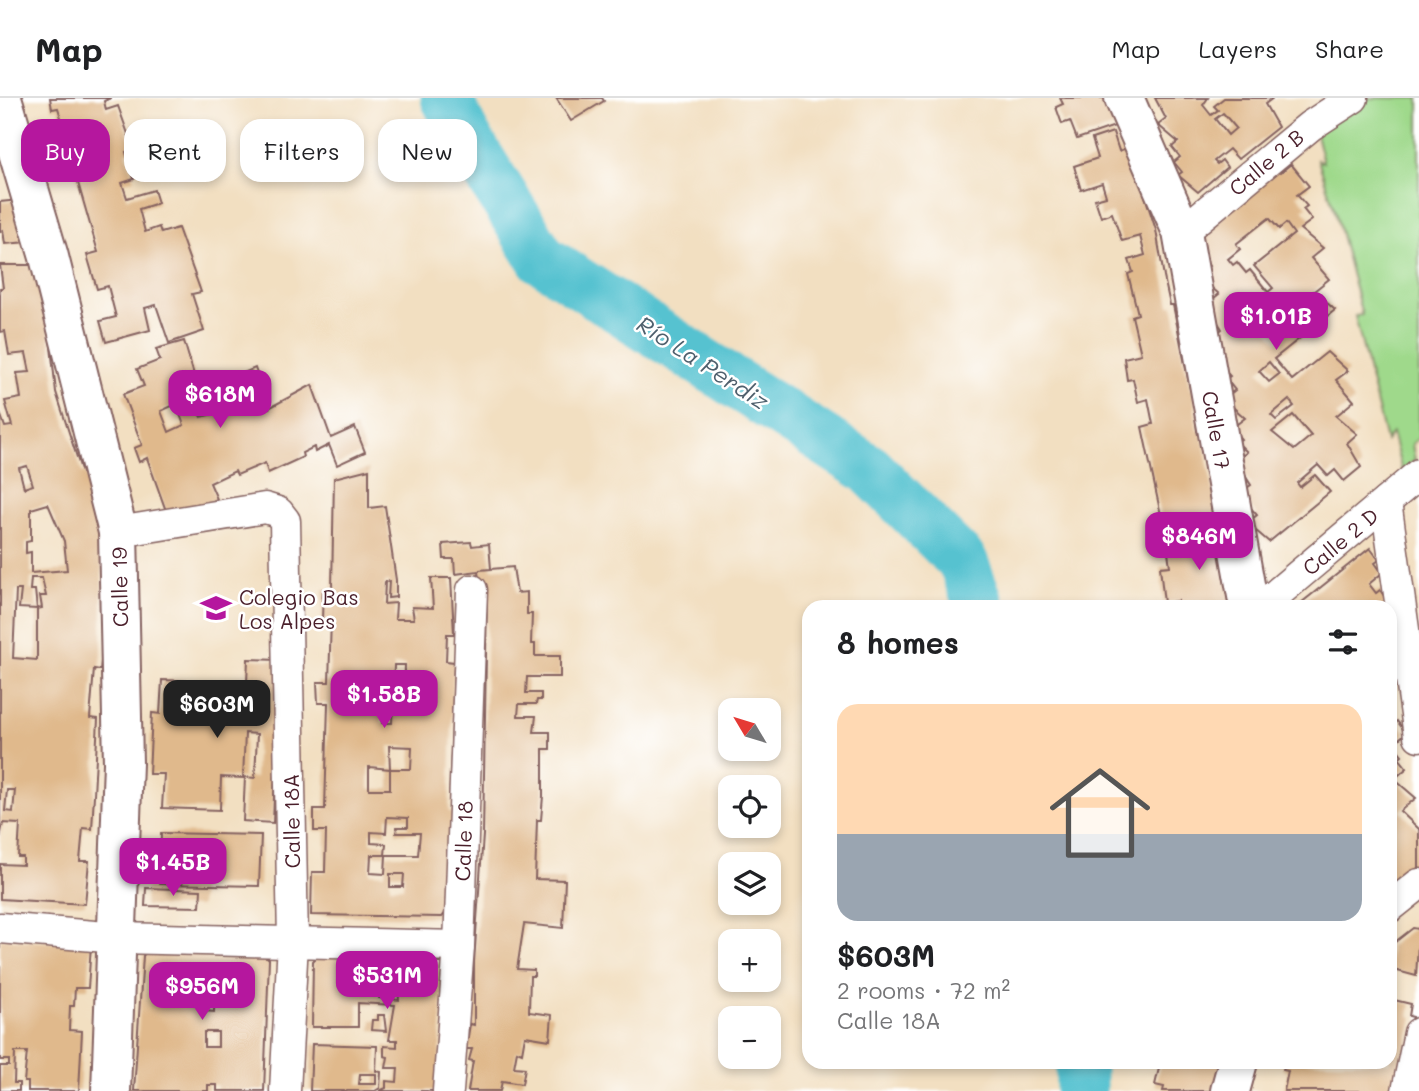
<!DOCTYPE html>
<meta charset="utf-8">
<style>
body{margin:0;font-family:Mali,sans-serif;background:#f2f2f2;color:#202124;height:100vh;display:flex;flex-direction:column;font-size:26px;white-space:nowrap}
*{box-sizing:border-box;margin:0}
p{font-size:23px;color:#757577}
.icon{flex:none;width:38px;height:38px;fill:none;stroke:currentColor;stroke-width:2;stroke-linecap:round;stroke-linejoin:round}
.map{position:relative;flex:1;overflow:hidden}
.details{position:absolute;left:802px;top:502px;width:595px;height:469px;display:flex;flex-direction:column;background:#fff;border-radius:21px;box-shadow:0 4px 10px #0003}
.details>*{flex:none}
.top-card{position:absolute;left:21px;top:21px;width:665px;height:63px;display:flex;gap:14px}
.needle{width:46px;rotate:308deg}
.fabs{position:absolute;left:718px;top:600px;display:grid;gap:14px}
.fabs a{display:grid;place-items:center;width:63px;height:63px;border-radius:14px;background:#fff;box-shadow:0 4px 10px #0003;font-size:35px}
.price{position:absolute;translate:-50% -60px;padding:0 16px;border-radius:14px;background:#b5179e;color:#fff;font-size:23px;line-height:46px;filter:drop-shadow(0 2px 4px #0008)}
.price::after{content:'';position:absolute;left:50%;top:42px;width:21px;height:16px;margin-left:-10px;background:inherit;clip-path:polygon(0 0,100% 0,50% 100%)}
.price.active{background:#222;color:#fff}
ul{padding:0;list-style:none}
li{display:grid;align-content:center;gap:14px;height:371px;padding:0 35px}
li span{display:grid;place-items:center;height:217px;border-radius:21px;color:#555}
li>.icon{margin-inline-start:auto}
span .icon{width:126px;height:126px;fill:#fffc;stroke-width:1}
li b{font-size:30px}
h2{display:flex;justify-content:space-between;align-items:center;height:84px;padding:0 35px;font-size:30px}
.tag{padding:0 24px;border-radius:21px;background:#fff;box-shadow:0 4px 10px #0003;font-size:24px;line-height:63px}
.tag.active{background:#b5179e;color:#fff}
header{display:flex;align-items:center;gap:42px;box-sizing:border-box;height:98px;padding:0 35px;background:#fff;border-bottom:2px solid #e0e0e0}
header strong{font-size:33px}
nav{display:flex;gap:38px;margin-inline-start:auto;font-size:24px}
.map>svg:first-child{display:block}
.green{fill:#9fd98b;stroke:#747c5b;stroke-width:2}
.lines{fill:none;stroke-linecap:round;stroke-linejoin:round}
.river{stroke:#56c2d0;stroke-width:51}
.building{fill:#e0b98c;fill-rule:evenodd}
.street-casing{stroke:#856260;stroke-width:33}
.secondary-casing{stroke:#856260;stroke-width:42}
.primary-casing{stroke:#856260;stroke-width:42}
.street{stroke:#fff;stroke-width:30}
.secondary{stroke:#fff;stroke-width:38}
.primary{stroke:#fff;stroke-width:38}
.labels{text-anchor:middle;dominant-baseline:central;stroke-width:5;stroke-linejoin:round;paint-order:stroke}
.street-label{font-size:21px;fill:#4a1f2b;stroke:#fff}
.poi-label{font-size:21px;fill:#4a1f2b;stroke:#fff;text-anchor:start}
.water-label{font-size:23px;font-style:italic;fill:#4f606d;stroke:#fff}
</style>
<header>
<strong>Map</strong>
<nav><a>Map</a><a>Layers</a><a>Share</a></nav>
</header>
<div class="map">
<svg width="1419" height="993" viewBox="0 0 1419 993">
<rect width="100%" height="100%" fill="#fff"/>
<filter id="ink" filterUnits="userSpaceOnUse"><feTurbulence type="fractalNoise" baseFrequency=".0143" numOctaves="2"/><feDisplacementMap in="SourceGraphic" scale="14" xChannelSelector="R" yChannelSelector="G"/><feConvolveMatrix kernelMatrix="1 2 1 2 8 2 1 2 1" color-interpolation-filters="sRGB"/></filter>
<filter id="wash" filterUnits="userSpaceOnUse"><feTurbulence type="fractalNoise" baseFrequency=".00686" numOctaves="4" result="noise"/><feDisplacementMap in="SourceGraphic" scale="28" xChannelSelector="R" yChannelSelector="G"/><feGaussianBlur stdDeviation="1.57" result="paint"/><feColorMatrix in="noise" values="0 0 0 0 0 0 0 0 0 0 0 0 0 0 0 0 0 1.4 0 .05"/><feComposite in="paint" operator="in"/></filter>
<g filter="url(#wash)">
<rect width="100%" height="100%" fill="#f2dfc1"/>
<!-- green -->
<polygon class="green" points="1368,0 1419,0 1419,340 1412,346 1415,362 1402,373 1392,335 1386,343 1355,218 1362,217 1335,113 1318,62 1323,64 1315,32"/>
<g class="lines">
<!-- river -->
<g class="river">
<polyline points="446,0 466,39 542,161 869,371 963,464 980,509"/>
<polyline points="1081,993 1081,964"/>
</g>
</g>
<g id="blocks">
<!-- building -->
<g class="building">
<polygon points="50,0 111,0 104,3 106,12 118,8 132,47 139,44 141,49 126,54 134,81 122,85 127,100 154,92 158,105 139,111 145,134 159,129 161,135 178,130 201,194 192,196 204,233 169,245 156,207 145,210 150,232 106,244 100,223 116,219 108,188 97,191 87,157 98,154 72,64 80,62 74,37 67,39 58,10 52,11"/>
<polygon points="556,0 602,0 604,3 571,23"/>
<polygon points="1060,0 1111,0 1121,26 1077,41 1070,23 1062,26 1056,9 1063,6"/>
<path d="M1155 0H1208L1203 7 1211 17 1218 12 1214 8 1224 0H1273L1265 6 1278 29 1238 61 1229 51 1214 63 1217 66 1222 62 1227 69 1198 94 1178 77 1182 74 1174 64 1180 59 1172 49 1178 44 1158 27 1166 21ZM1223 15 1236 30 1228 37 1215 21Z"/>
<polygon points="1113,34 1119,53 1129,49 1156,132 1164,179 1170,207 1173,207 1190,291 1193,291 1197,333 1201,332 1221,430 1161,440 1157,418 1161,417 1142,329 1153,326 1148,301 1138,304 1133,281 1127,282 1124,260 1141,256 1132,218 1138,216 1128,176 1133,174 1129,162 1145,157 1140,138 1122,143 1112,115 1101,119 1095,101 1106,98 1102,85 1081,92 1074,68 1098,60 1092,41"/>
<path d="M1291 66 1309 88 1297 97 1307 108 1303 111 1312 122 1300 131 1323 150 1311 160 1329 181 1314 193 1335 212 1274 261 1292 282 1327 254 1348 273 1336 282 1354 303 1336 318 1357 336 1347 345 1361 369 1344 383 1335 372 1328 378 1318 367 1297 385 1300 389 1315 377 1330 394 1269 444 1247 425 1257 417 1239 396 1251 387 1236 363 1247 354 1237 344 1241 341 1232 330 1245 320 1224 301 1235 292 1226 281 1230 278 1221 268 1211 240 1222 231 1207 206 1219 196 1197 177 1209 168 1194 144 1278 72 1281 74ZM1269 120 1279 131 1286 125 1294 136 1254 168 1273 190 1268 194 1250 172 1246 175 1237 164 1233 167 1228 161 1240 151 1236 146ZM1261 200 1271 211 1281 203 1289 213 1274 225 1285 238 1278 244 1252 215 1261 207 1258 203ZM1269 264 1279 276 1269 284 1259 273ZM1289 302 1294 308 1276 322 1271 317ZM1293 317 1311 338 1294 352 1272 334Z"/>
<polygon points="19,102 27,144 5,146 3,132 0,133 0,104"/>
<path d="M0 167H42L56 294 82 375 85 374 92 394 88 395 102 436V554L100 572 94 571 90 620 98 621 94 697 92 731 83 730 80 763H89L85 806 0 801V766L23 767V759H18L20 726 3 725 0 740V315L5 329 12 328 5 303 21 300 17 275 30 274 26 255 9 257 5 233 0 234V190H3ZM27 368 33 387 24 390 19 370ZM48 406 64 443 67 472 31 475V454L26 455V444L31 443V411ZM31 480H42L46 498H40L42 510 37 511V562L13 560 16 492H21L19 510 37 511 35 492H30ZM7 692H15L13 714 5 713Z"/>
<path d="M184 243 199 294 189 299 201 319 213 316 205 291 255 270 269 310 312 287 331 340 355 329 365 354 337 367 329 347 315 354 314 349 302 355 303 359 268 375 265 365 237 377 235 373 210 385 217 401 170 424 147 360 139 364 134 350 142 347 123 296 144 288 137 271 160 262 156 251ZM176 306 184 327 169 334 161 313Z"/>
<path d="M369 371V410L385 408 396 482V499L388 500 389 483 385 484 384 506 396 505 395 521H414L412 509 433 510 431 480H451L454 536H447L446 563 454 564 449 714H458L446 814 442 819 311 817 312 774H325L326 733H314V711H325L328 605H318L317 584H329L331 521 322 522 323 491H332L334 380ZM394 567H405L404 594H393ZM383 605H393L392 625H382ZM389 648 412 649 411 671H390ZM369 669 390 671V691H369ZM387 719 408 720V729H397L396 735H420L418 757H386L385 776 370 775 371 757H385L386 746 371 745V734L386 735ZM390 776H404L403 789H390Z"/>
<polygon points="1222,431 1240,509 1179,509 1178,503 1164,505 1160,469 1170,468 1166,440"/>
<polygon points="471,444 472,448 489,446 491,471 479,472 513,469 517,495 527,494 527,516 532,516 531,546 535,546 535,558 560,558 560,579 527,579 526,595 541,595 541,602 537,602 536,606 519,606 518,618 536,618 534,634 550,634 550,651 543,651 543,698 541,722 537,722 535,781 565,782 563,830 524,826 517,871 534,872 534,878 530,878 529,914 552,917 550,942 525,938 522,955 517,953 514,969 525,970 522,986 502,983 500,993 468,993 473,963 469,962 472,951 466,951 470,926 474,927 474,864 483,737 487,498 481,499 478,473 455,476 454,461 444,461 443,446"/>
<polygon points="1370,450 1379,462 1375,465 1382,475 1369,486 1376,495 1380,492 1388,504 1382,509 1296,509"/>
<polygon points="248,561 279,562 273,725 243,723 245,679 255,680 257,636 245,635 243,680 221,679 220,712 162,710 164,676 149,676 152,615 160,616 162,582 247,585"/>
<polygon points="1397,623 1406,635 1393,646 1402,657 1399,660 1407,670 1394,681 1416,700 1400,713 1419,731 1419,778 1390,798 1390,626 1391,628"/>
<polygon points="161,735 261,737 259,788 160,786"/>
<polygon points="146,790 201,792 200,809 145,808"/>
<polygon points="1413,830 1419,831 1416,878 1390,871 1390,848"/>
<polygon points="0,841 91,847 88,890 75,890 74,908 70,908 69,932 82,933 79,993 28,993 28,984 24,984 27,954 15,954 14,985 19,985 19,993 0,993 0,968 9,968 9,962 0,962"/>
<path d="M147 853 265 857 269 861 264 993H217V987H208V993H134L143 858ZM205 874H229L228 893H221V884L204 885ZM178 876H197L196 891 215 892 214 914 205 913 206 902H191V891H178ZM204 934H218V949H204Z"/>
<path d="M318 858 410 864V870L431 871V865H444L438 993H379L386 990V983L397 984 398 970H386L388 959 384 958V948L397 949V942H389L395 907 358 905V929H312L313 863ZM379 888 398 889 399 902 379 900Z"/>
<polygon points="1390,901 1411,906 1409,918 1413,919 1397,993 1284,993 1288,973 1283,972 1285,964 1390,964"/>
<polygon points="378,917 384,917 386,933 371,932 372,922 378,922"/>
<path d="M312 946 377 948 376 973 381 974 380 990 375 993H310ZM360 976H376V986H359Z"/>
<polygon points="1166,964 1223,964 1216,993 1163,993 1164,989 1155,987 1160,966"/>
</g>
</g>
</g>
<g filter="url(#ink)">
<use href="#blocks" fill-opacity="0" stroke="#856260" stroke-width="2"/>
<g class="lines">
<!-- street casing -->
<g class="street-casing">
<g id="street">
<polyline points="1182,134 1310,28 1353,0"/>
<polyline points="1386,404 1419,638"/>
<polyline points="118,434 265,410 278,414 285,423 293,844 285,993"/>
<polyline points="1261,509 1419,376"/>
<polyline points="1390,809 1419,786"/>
<polyline points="0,830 118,840 459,848"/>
<polyline points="448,993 459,848 472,492"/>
<polyline points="1407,993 1419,935"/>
</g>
</g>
<!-- secondary casing -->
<g class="secondary-casing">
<g id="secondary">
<polyline points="1124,0 1182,134 1249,509"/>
<polyline points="1230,993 1238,964"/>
</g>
</g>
<!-- primary casing -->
<g class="primary-casing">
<polyline id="primary" points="2,0 49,159 118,434 123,665 111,993"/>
</g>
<!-- street -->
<use href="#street" class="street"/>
<!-- secondary -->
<use href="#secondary" class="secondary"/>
<!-- primary -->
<use href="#primary" class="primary"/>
</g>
</g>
<!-- icons -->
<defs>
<g id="school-bare" transform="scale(2.415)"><path d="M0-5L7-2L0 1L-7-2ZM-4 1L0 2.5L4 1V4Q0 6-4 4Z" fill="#b5179e" stroke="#fff" stroke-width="2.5" paint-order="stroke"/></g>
</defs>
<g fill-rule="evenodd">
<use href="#school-bare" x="216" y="510"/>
</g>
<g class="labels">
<!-- street labels -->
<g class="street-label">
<text transform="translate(1266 64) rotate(-40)">Calle 2 B</text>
<text transform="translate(1217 332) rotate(80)">Calle 17</text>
<text transform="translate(1340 443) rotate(-40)">Calle 2 D</text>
<text transform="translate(119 489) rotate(-91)">Calle 19</text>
<text transform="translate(291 723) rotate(-91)">Calle 18A</text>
<text transform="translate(463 743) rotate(-88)">Calle 18</text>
</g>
<!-- poi labels -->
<g class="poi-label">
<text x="239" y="498">Colegio Bas<tspan x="239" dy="24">Los Alpes</tspan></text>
</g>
<!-- water labels -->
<g class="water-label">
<text transform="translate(703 264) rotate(33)">Río La Perdiz</text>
</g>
</g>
</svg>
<div class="fabs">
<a><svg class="needle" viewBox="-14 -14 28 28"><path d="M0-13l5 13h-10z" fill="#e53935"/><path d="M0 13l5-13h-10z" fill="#757577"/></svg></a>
<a><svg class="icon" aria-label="locate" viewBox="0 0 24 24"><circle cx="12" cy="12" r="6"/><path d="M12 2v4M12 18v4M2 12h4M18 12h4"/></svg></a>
<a><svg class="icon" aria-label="layers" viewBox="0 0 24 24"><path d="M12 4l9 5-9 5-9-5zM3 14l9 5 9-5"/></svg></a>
<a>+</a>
<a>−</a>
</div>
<b class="price" style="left:1276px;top:254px">$1.01B</b>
<b class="price" style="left:220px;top:332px">$618M</b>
<b class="price" style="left:1199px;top:474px">$846M</b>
<b class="price" style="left:384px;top:632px">$1.58B</b>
<b class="price active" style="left:217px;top:642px">$603M</b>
<b class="price" style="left:173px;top:800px">$1.45B</b>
<b class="price" style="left:387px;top:913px">$531M</b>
<b class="price" style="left:202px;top:924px">$956M</b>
<div class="top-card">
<a class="tag active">Buy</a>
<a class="tag">Rent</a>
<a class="tag">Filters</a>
<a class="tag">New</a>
</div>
<section class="details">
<h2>8 homes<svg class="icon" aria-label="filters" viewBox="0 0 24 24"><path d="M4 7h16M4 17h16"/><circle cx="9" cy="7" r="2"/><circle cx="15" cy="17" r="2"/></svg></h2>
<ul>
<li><span style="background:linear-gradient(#ffd9b3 60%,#9aa5b1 0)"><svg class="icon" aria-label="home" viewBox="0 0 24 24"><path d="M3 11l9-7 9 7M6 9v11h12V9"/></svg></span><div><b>$603M</b><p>2 rooms · 72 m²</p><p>Calle 18A</p></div></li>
</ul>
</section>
</div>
